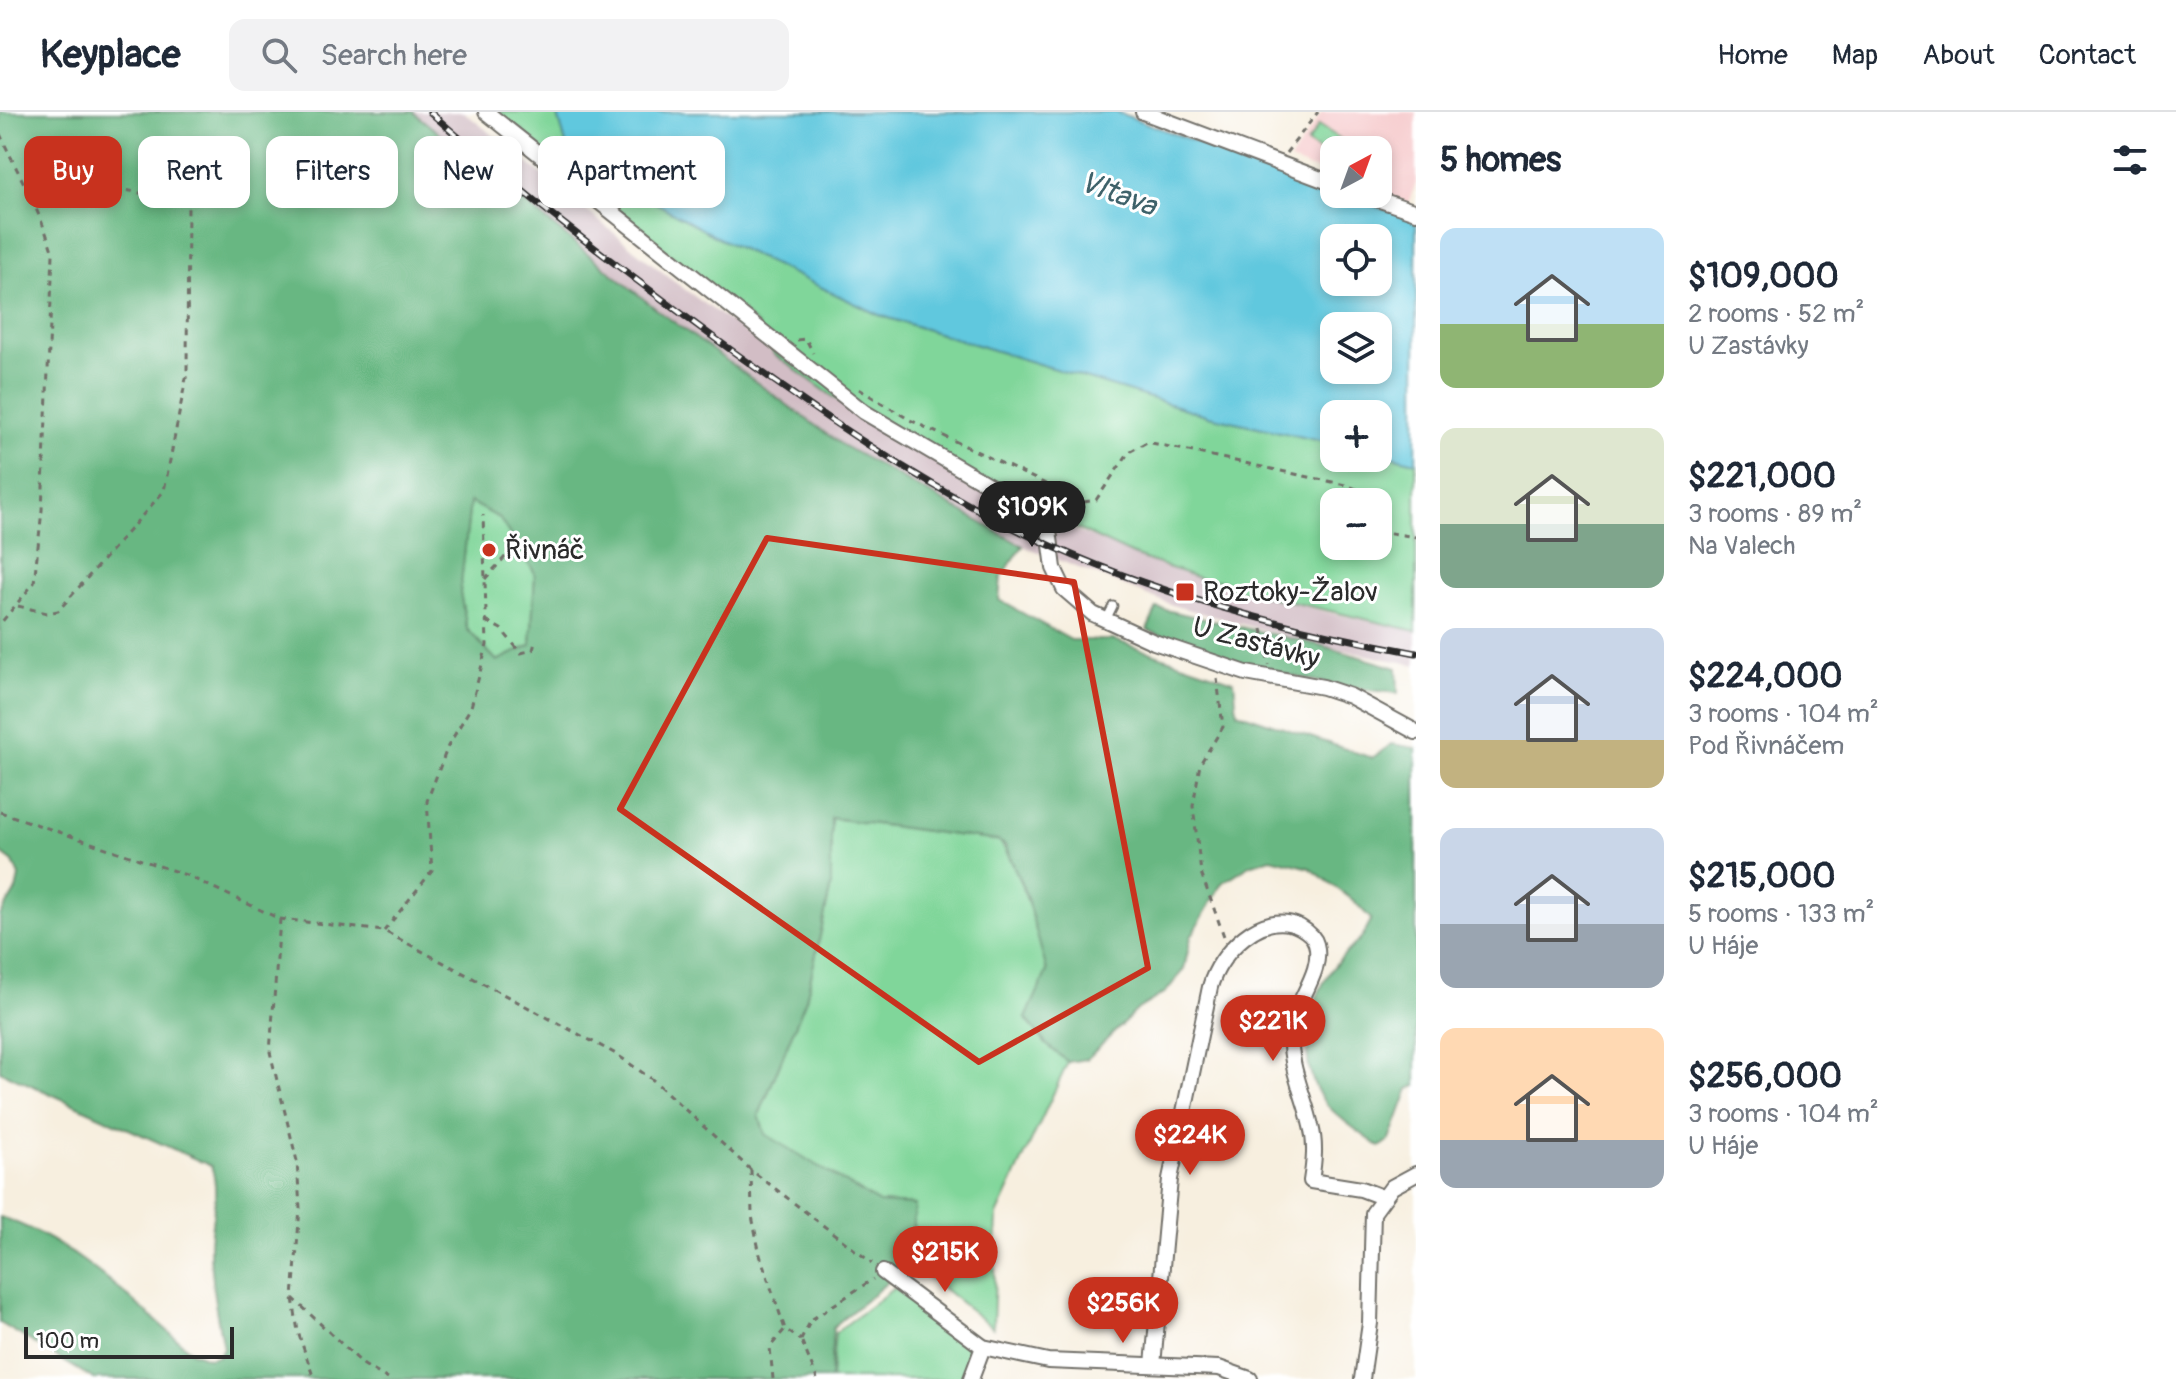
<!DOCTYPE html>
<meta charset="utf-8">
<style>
body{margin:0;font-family:Pangolin,sans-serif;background:#f2f2f3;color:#1f2937;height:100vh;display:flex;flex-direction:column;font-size:30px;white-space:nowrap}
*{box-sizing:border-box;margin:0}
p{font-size:26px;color:#747a83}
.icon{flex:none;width:44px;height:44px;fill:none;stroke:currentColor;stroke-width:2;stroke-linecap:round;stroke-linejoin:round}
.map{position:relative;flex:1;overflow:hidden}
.details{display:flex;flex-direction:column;background:#fff;width:760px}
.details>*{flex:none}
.top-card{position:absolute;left:24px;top:24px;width:760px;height:72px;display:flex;gap:16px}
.needle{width:52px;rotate:41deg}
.tools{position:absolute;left:1320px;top:24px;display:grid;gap:16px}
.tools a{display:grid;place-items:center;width:72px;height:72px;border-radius:16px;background:#fff;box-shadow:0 4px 12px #0003;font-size:40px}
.scale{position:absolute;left:24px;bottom:20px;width:210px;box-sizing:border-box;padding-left:8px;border:4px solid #2b2b2b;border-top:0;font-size:22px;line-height:28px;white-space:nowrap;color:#2b2b2b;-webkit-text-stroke:6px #fff;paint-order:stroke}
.price{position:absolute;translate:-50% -68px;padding:0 18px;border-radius:28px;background:#c8321e;color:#fff;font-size:26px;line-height:52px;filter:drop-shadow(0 2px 4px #0008)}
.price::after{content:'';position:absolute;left:50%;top:48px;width:24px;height:18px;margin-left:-12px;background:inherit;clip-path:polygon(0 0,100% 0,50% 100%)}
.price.selected{background:#222;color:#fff}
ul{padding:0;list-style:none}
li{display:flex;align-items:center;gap:24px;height:200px;padding:0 24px}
li span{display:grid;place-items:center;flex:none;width:224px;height:160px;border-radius:16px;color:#555}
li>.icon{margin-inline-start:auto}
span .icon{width:96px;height:96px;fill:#fffc;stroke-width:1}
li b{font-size:34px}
h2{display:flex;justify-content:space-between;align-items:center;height:96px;padding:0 24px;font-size:34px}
.pill{padding:0 28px;border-radius:16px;background:#fff;box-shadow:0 4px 12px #0003;font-size:28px;line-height:72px}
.pill.selected{background:#c8321e;color:#fff}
header{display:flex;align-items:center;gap:48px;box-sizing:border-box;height:112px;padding:0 40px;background:#fff;border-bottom:2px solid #e0e1e3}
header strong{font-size:38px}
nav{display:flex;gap:44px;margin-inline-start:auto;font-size:28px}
.search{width:560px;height:72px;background:#f2f2f3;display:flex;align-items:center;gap:20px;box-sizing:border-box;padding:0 28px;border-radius:16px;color:#747a83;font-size:30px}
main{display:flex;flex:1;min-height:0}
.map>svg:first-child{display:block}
.built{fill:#f7cfd0}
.industrial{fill:#d2bdc5}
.green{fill:#80d69a;stroke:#568062;stroke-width:2;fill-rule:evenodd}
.forest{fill:#68b782;stroke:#4a7156;stroke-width:2;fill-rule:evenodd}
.water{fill:#61c8de;stroke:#467a84;stroke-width:2;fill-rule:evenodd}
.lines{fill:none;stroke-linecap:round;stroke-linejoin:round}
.service-casing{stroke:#72706a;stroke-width:11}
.minor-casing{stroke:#72706a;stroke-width:18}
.path{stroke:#72706a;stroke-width:3;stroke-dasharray:6 6;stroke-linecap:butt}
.service{stroke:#fff;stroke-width:7}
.minor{stroke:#fff;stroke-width:14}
.rail-casing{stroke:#2b2b2b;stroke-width:7}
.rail{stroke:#fff;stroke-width:4;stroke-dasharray:12;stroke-linecap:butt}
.marked{fill:none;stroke:#c8321e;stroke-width:6;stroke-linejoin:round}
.poi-dot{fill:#c8321e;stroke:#fff;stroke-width:3}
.labels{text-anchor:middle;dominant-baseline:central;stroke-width:6;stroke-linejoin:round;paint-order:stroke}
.poi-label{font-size:28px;fill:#2b2b2b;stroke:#fff;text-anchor:start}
.street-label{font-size:28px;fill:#2b2b2b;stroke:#fff}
.water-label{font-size:30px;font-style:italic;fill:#3e626a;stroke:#fff}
</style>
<header>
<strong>Keyplace</strong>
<div class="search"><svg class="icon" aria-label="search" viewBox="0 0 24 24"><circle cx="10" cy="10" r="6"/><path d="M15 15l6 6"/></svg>Search here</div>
<nav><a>Home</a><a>Map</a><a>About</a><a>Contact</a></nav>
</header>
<main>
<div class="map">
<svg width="1416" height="1267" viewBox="0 0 1416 1267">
<rect width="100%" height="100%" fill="#fff"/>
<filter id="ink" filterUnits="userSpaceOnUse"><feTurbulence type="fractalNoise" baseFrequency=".0125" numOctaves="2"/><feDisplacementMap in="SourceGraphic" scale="16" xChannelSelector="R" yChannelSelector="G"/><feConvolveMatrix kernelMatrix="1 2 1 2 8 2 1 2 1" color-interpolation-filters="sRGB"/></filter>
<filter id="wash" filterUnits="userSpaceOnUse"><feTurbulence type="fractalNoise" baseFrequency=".006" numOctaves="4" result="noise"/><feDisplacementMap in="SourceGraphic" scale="32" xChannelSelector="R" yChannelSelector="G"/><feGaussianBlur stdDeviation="1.8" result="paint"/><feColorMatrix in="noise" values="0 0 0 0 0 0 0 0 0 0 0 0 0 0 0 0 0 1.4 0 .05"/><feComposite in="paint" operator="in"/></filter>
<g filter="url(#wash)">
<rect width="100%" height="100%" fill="#f7efdf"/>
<!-- built -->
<polygon class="built" points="1322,0 1416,0 1416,71 1408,91 1378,80 1378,38 1334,38 1334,64 1290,49"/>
<!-- industrial -->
<polygon class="industrial" points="413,0 464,0 676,171 860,304 1038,404 1185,462 1330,501 1416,519 1416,553 1323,534 1175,494 1023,434 930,385 842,333 656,197"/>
<!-- green -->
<g class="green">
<path d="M494 0H557L567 35 584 50 716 125 879 203 1209 304 1334 332V346H1378V341L1416 350V519L1227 475 1228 471 1216 468 1214 471 1133 443 1054 406 1038 404 860 304 774 242 757 213ZM1334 390H1378V434H1334Z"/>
<polygon points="1319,13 1354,36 1353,38 1334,38 1334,49 1307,31"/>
<polygon points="470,390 499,405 535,461 531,533 497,549 467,517 460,481"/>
<path d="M831 706 998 729C1012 737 1049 845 1046 861 1043 876 1032 893 1026 907L1046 932 1068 950 997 1103 993 1216 911 1151 915 1093 879 1091 765 1022 759 1003 806 887 831 774Z"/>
<polygon points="894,1176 977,1242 969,1267 831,1267 835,1221"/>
</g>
<!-- forest -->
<g class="forest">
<path d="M0 0H413L656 197 842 333 1023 434 1001 465 999 488 1071 528H1114L1234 569 1237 600 1372 646 1392 632 1416 636V974L1409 977 1390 1028 1380 1035C1362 1022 1336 1005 1323 988 1297 950 1306 897 1330 860 1342 840 1365 830 1371 807L1354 789 1310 756 1271 746 1250 753 1222 771 1191 825 1184 857 1166 880 1138 897 1087 947 1068 950 1046 932 1026 906 1047 859 1026 783 1005 733 998 729 831 706V774L806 887 759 1003 765 1022 879 1091 915 1093 911 1151 833 1215 830 1267H94L0 1211V1105C73 1128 134 1191 192 1240L208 1246 218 1244 223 1236C217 1203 210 1168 210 1135 210 1108 221 1080 211 1054L0 959V804L16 778 19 764 13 750 0 740ZM470 390 499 406 535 461 531 533 497 549 467 517 460 481Z"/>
<path d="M1157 496 1323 534 1397 556 1398 581C1311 574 1228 549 1147 518Z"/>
</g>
<!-- water -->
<path class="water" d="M557 0H1117L1334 82 1416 107V350L1378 341V302H1334V332L1209 304 879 203 716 125 584 50 567 35ZM1334 126H1378V170H1334ZM1334 214H1378V258H1334Z"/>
</g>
<g filter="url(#ink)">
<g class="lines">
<!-- service casing -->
<g class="service-casing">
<polyline id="service" points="1106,508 1113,494"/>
</g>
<!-- minor casing -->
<g class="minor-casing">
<g id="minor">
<polyline points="486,0 864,300 1043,405 1048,411 1054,456 1064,477 1093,502 1154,530 1246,561 1323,575 1350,584 1416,620"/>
<polyline points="1143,0 1334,72"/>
<polyline points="1362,82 1416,100"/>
<polyline points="883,1160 983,1235 1048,1249 1219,1256 1250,1267"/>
<path d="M1153 1253 1170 1067 1210 875C1219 841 1262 796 1300 815 1307 819 1314 824 1316 832 1324 860 1294 890 1291 919 1288 953 1304 982 1311 1014 1316 1032 1314 1050 1311 1069L1361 1077 1382 1085"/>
<polyline points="971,1267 983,1235"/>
<polyline points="1362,1267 1370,1211 1373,1101 1392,1075 1416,1062"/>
</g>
</g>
<!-- path -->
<g class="path">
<path d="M0 22C18 62 41 100 53 142L42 398 34 471 0 512"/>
<polyline points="1286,41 1318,0"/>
<polyline points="797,228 806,227 813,241"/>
<polyline points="859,277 910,308 1084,390 1096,388 1129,340 1147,330 1346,373 1359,378 1360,390"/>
<polyline points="1062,415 1084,391"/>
<polyline points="1063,415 1071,421"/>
<polyline points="1378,419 1416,425"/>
<polyline points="485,467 515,434"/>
<polyline points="18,494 47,501 58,499 164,379 187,261 188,86 140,81 88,70"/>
<polyline points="486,509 501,517 521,541 533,538 535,530"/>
<polyline points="1262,517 1269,553"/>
<polyline points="1217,566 1223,615 1200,652 1193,694 1201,761 1225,827"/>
<polyline points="0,700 186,763 280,807 384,819 616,942 653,968 751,1058 872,1151"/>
<polyline points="280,807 270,940 297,1049 300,1096 293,1186 298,1220 314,1267"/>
<polyline points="384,819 432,759 427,689 448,634 471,595 487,533 483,403"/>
<polyline points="751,1058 752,1104 760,1143 785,1217"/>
<polyline points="293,1186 364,1253 388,1267"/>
<polyline points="801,1228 811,1208 873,1167"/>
<polyline points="802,1230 817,1267"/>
<polyline points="773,1267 770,1235 785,1217 801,1228"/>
</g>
<!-- service -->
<use href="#service" class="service"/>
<!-- minor -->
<use href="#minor" class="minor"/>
<!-- rail casing -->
<g class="rail-casing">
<path id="rail" d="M430 0C518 79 614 152 709 222 812 297 914 369 1030 424 1152 482 1284 516 1416 541"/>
</g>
<!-- rail -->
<use href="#rail" class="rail"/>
</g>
</g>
<!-- marked area -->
<path class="marked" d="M767 426 1074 470 1148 856 979 950 620 697Z"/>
<!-- markers -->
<g class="poi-dot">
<circle cx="489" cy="438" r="8"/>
<rect x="1175" y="470" width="20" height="20" rx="4"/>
</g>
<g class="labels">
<!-- poi labels -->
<g class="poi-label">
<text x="505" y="438">Řivnáč</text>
<text x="1203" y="480">Roztoky-Žalov</text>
</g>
<!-- street labels -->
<g class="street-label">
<text transform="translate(1256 531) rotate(15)">U Zastávky</text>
</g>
<!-- water labels -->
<g class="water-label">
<text transform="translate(1118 82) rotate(20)">Vltava</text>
</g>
</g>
</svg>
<div class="tools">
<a><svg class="needle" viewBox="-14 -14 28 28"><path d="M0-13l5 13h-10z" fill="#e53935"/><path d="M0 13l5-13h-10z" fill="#747a83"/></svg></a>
<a><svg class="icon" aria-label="locate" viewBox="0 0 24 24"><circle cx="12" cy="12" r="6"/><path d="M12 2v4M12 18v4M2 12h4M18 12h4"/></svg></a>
<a><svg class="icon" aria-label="layers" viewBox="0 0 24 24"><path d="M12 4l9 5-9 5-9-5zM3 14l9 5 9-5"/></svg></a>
<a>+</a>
<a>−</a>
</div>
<div class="scale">100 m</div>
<b class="price selected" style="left:1032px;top:437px">$109K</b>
<b class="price" style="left:1273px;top:951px">$221K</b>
<b class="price" style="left:1190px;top:1065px">$224K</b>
<b class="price" style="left:945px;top:1182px">$215K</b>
<b class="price" style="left:1123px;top:1233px">$256K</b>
<div class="top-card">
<a class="pill selected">Buy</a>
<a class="pill">Rent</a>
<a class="pill">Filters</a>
<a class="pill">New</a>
<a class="pill">Apartment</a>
</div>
</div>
<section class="details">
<h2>5 homes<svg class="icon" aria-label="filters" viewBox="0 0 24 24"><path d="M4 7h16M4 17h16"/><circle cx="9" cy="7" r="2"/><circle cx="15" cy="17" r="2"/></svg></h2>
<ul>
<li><span style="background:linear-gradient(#bfe0f5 60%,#8fb573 0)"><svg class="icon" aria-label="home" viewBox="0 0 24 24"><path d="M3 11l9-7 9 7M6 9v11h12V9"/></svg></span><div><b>$109,000</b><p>2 rooms · 52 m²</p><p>U Zastávky</p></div></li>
<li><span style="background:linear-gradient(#dfe7d0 60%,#7fa58c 0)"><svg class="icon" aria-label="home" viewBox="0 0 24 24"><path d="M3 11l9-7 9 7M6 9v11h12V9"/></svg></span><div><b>$221,000</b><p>3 rooms · 89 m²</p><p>Na Valech</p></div></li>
<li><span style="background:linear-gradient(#c9d6e8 70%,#c2b280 0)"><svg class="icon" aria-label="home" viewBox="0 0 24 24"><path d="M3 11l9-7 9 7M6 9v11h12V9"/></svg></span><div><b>$224,000</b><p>3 rooms · 104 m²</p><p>Pod Řivnáčem</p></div></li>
<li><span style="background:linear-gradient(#c9d6e8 60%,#9aa5b1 0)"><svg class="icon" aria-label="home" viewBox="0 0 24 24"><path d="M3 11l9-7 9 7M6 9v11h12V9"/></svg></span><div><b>$215,000</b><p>5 rooms · 133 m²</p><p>U Háje</p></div></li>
<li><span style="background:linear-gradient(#ffd9b3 70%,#9aa5b1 0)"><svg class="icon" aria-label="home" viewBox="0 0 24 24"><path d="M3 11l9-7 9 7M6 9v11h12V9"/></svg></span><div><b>$256,000</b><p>3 rooms · 104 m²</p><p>U Háje</p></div></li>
</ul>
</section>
</main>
